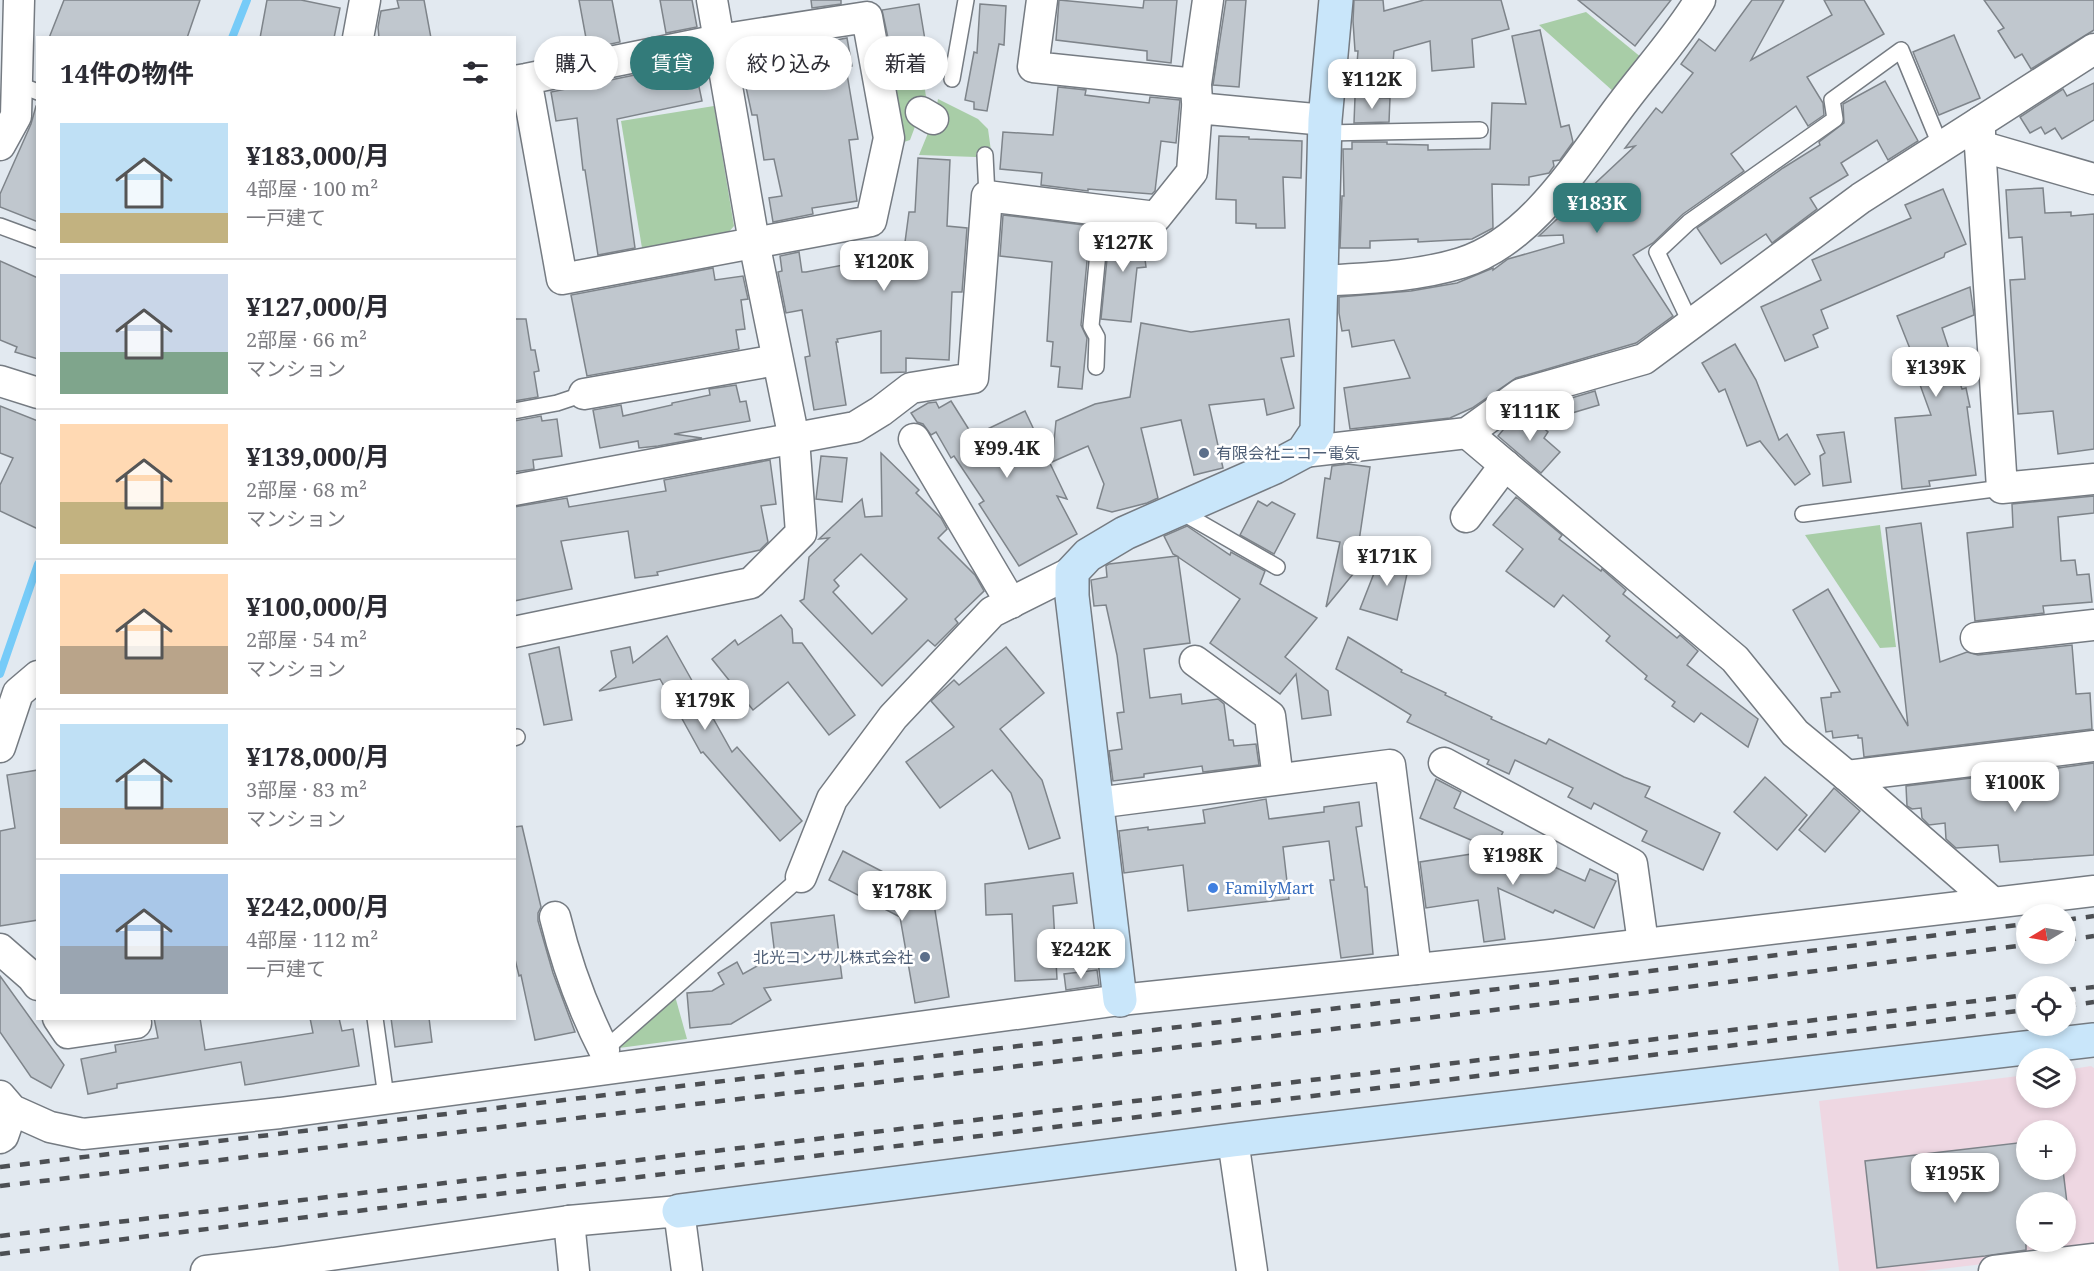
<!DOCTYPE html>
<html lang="ja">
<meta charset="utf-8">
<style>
body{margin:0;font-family:"Noto Serif","Noto Sans JP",serif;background:#f2f2f3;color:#2b2b33;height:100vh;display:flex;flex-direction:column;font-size:22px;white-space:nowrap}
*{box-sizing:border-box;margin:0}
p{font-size:20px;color:#7c7c81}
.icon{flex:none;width:33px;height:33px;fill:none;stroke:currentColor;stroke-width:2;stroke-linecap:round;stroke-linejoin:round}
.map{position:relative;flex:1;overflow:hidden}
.details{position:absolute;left:36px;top:36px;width:480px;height:984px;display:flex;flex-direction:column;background:#fff;border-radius:0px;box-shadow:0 3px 9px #0003}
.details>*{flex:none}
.hud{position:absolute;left:534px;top:36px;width:570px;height:54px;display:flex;gap:12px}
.needle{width:39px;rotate:260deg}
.fabs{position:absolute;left:2016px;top:904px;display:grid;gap:12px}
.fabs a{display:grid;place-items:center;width:60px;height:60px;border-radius:50%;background:#fff;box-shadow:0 3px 9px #0003;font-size:30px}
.price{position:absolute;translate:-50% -51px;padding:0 14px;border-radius:12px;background:#fff;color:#222;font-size:20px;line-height:39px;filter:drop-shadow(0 2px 3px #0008)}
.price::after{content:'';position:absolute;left:50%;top:36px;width:18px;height:14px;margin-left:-9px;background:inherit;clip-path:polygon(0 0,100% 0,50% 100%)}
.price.on{background:#337b7a;color:#fff}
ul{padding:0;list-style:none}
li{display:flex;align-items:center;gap:18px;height:150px;padding:0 24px}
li+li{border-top:2px solid #e1e1e2}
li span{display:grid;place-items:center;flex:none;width:168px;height:120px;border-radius:0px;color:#555}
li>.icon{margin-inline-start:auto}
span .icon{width:72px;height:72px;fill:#fffc;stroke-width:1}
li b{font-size:26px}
h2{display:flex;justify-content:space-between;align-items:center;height:72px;padding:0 24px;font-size:26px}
.chip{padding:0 21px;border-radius:27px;background:#fff;box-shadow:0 3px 9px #0003;font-size:21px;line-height:54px}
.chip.on{background:#337b7a;color:#fff}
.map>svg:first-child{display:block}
.commercial{fill:#eed7e2;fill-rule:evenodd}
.green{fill:#a8cda7}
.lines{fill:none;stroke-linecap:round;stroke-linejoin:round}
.stream{stroke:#76cbf8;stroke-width:8}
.building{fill:#c0c7ce;stroke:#7e848a;stroke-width:1.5;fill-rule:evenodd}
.lane-casing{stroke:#757b82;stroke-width:18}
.street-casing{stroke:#757b82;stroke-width:33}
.secondary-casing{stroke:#757b82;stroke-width:36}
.lane{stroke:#fff;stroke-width:15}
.street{stroke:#fff;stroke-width:30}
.secondary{stroke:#c9e6fa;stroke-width:33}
.rail{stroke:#4c4f53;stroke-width:4.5;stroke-dasharray:10 10;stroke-linecap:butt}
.service-dot{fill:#5c6f8a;stroke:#fff;stroke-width:2}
.shop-dot{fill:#3f7fe0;stroke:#fff;stroke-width:2}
.labels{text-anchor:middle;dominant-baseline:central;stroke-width:5;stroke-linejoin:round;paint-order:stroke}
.service-label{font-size:16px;fill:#4e5e75;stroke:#fff;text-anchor:start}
.shop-label{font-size:16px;fill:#366cbe;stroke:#fff;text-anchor:start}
</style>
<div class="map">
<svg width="2094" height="1271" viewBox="0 0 2094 1271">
<rect width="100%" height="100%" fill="#e2e9f0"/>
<!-- commercial -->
<path class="commercial" d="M2091 1066 2094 1068V1251L1924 1271H1839L1819 1101 2026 1075V1098H2066V1070ZM2026 1131H2066V1170H2026ZM2026 1203H2066V1242H2026Z"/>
<!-- green -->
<g class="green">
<polygon points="1586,12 1642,58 1614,92 1539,25"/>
<polygon points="920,53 926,97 910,140 904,142 889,59"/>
<polygon points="938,99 978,119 988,129 991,151 977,151 976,157 919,155 935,116"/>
<polygon points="714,106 734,226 727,234 642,248 621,121"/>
<polygon points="1880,525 1896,647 1880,648 1805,535"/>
<polygon points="675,996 687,1039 619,1048"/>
</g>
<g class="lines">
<!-- stream -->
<g class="stream">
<polyline points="232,38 247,0"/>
<polyline points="0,674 38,564"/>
</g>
</g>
<!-- building -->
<g class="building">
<polygon points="64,0 200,0 187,38 49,38"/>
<polygon points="267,0 301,0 340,8 334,38 260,38"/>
<polygon points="397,0 424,0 431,38 379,38 378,27 381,11 399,8"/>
<polygon points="579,0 612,0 620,42 588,49"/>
<polygon points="660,0 692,0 697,27 666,33"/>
<polygon points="811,0 841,0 841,4 812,8"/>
<polygon points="1059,0 1143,8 1144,0 1177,0 1171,63 1147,60 1147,51 1056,40"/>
<polygon points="1226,0 1246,0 1239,87 1213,85"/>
<polygon points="1354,0 1383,0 1384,11 1424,0 1501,0 1509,29 1472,39 1474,67 1432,71 1430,41 1394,51 1392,74 1356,77 1358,51 1355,51 1353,21"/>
<polygon points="1578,0 1671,0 1635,46"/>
<polygon points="1752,0 1784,0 1751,60 1832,15 1824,0 1864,0 1884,34 1807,77 1823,103 1824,115 1808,126 1796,106 1763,130 1731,154 1744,171 1683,214 1653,243 1633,255 1673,316 1636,343 1516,378 1472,408 1450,418 1350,429 1344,388 1410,378 1394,340 1352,347 1349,330 1342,331 1339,313 1339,297 1411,291 1457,283 1493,268 1493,270 1508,259 1564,243 1563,235 1539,236 1635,146 1625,148 1656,108 1662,113 1693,73 1681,64 1699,39 1715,51"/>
<polygon points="1984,0 2094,0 2094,30 2031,69 2022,54 2015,58 1998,31 2004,28"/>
<polygon points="919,4 926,46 891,52 882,10"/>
<polygon points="980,4 1006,6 1004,45 999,44 987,111 974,109 974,102 965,100 974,52 977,53"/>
<polygon points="1540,30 1561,127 1569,125 1573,142 1560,160 1553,161 1554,166 1549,173 1529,177 1529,185 1492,184 1493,228 1472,239 1418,242 1418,239 1370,241 1370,248 1340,248 1342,196 1344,196 1343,149 1352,149 1352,142 1387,142 1387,144 1428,145 1428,150 1490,149 1492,103 1526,104 1512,36"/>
<polygon points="1954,35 1980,98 1939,115 1913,52"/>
<polygon points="847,38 852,66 846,68 858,139 849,140 857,201 812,208 813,214 773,222 769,198 782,196 774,159 764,160 757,115 752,115 740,59"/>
<polygon points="694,63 702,101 617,119 635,248 598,255 585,170 583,170 577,118 556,121 551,92"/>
<polygon points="1885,81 1918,141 1888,160 1877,140 1841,163 1848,175 1810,198 1817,209 1772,243 1766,234 1721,264 1697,228 1783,168 1820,145 1819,142 1844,123 1843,104"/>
<polygon points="2094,83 2094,120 2062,139 2055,128 2045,134 2041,127 2030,133 2020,117 2063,89 2067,96"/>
<polygon points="1058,87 1086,90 1085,95 1149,103 1150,97 1180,100 1176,143 1161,141 1155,191 1152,194 1088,189 1088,191 1041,185 1042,173 1000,169 1003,132 1053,135"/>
<polygon points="1355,97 1390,98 1389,122 1354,123"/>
<polygon points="36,106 38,106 38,222 0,207 0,194 31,124"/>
<polygon points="1219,136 1249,137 1249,139 1302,141 1301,178 1283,177 1285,228 1256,228 1256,224 1236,223 1236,200 1216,199"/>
<polygon points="918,158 950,160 947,226 967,228 962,292 952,292 949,360 906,358 906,372 881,373 881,331 837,339 838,342 836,342 846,405 814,410 805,357 810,356 802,310 786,313 778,272 782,271 780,256 799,252 802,272 806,272 849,264 847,248 905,242 909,212 915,212"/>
<polygon points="2043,188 2045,213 2071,212 2071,216 2094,214 2094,449 2058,454 2053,411 2018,414 2010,280 2025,279 2022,237 2009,238 2006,190"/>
<polygon points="1943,189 1966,244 1945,253 1944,257 1821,310 1828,328 1813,335 1818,347 1785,361 1761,307 1821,280 1812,260 1911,218 1905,205"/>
<polygon points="1003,215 1084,225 1084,230 1090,229 1081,325 1087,338 1082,389 1058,387 1060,367 1051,366 1053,342 1047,341 1052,262 1000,256"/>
<polygon points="1110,229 1149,233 1150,248 1144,251 1146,267 1137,268 1131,322 1101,319"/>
<polygon points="0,261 38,278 38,359 15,352 17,347 0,340"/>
<polygon points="713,268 715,280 743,276 748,299 741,300 745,329 736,330 739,349 587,376 571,295"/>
<polygon points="1970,287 1974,315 1942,328 1962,389 1966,388 1970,407 1967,407 1976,475 1929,481 1930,486 1902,489 1895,418 1931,415 1915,371 1918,369 1897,316"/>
<polygon points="514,319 526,319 531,350 535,350 539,371 534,372 538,397 514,401"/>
<polygon points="1289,319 1294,356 1281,358 1294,408 1267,415 1264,399 1209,405 1223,468 1194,475 1181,420 1141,428 1158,498 1147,503 1112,512 1097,508 1104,484 1088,446 1052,462 1056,421 1095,404 1130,397 1141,323 1191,332"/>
<polygon points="1735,344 1756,380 1779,440 1787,434 1810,474 1795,485 1760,441 1747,446 1725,389 1719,392 1702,363"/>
<polygon points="736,385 740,402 746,401 750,421 674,434 702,438 658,446 639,448 638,441 600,448 593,410 621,405 623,416 672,405 672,403 710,395 709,389"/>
<polygon points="1595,391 1599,405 1572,413 1568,399"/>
<polygon points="951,401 973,436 1025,411 1067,499 1057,496 1077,534 1019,566 979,504 984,501 954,456 951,458 936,432 931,435 923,424 917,422 911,413 928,403 936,402 939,408"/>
<polygon points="0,406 38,421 38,529 0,511 0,485 13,458 0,453"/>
<polygon points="1525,412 1548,432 1544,438 1560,452 1541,473 1498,436 1508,424"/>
<polygon points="541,416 542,421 557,419 562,456 533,460 534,469 514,472 514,421"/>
<polygon points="1844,432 1851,482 1823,486 1820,456 1825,453 1817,435"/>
<path d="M881 453 919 490 916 493 941 518 947 529 938 538 975 575 984 591 955 619 958 623 935 646 928 640 882 686 800 601 804 599 809 557 829 538 819 539 862 499 865 517 882 516ZM861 554 907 599 872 634 833 592 839 586 834 580Z"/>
<polygon points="821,456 847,458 842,502 816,499"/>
<polygon points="770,460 776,504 761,506 768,542 760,550 657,572 658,575 635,578 628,531 561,541 572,589 514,601 514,507 567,498 569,507 666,491 664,480"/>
<polygon points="1348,464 1370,467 1358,548 1372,551 1326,607 1340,542 1317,538 1325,478 1330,479 1332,466"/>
<polygon points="2094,496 2094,513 2058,517 2061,561 2075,560 2077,575 2089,574 2092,602 2043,606 2044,613 1975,621 1967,533 2013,527 2012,504"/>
<polygon points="1516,497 1562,535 1559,539 1601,571 1602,569 1626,590 1623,594 1677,638 1680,635 1698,651 1687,665 1758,719 1748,747 1701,713 1694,722 1672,706 1675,702 1645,679 1647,676 1606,641 1610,636 1563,595 1554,607 1506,571 1523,549 1493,525"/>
<polygon points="1258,501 1267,506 1272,502 1295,514 1274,554 1240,535"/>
<polygon points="1921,523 1940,662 1967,652 1978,655 2072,645 2076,694 2090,693 2092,729 1864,757 1862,738 1858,738 1858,735 1833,738 1832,731 1826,732 1821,698 1831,697 1831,693 1840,692 1793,610 1828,589 1908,726 1886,528"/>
<polygon points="1187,526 1230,555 1231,552 1265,571 1260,584 1317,618 1285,657 1328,691 1331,715 1302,719 1296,674 1280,694 1210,643 1240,599 1178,557 1190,643 1144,649 1150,698 1181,694 1182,704 1218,699 1224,704 1229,740 1233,740 1234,746 1256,744 1259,765 1203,772 1202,766 1144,774 1144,777 1113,781 1109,751 1122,749 1117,713 1124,712 1117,655 1106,605 1094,606 1091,580 1107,577 1106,566 1109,564 1177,556 1173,554 1164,536"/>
<polygon points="1382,553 1410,560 1397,620 1360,609"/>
<polygon points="781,615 792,629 793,643 802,643 855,715 829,735 788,682 753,710 712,659 735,640 738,645"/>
<polygon points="667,636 732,752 737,747 802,821 780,841 703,752 701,753 660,679 599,691 616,677 611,651 630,647 633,663"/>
<polygon points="1348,637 1402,670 1401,672 1446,693 1445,695 1492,717 1491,719 1546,744 1549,739 1624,777 1650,787 1645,797 1720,833 1703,870 1642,841 1647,831 1594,803 1591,809 1568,797 1573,788 1515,760 1509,774 1487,764 1489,760 1407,722 1411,715 1336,669"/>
<polygon points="559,647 572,720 544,725 529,654"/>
<polygon points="1006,647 1044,693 1000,729 1042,780 1060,838 1029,849 1011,793 992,770 940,808 906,762 954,727 931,701 954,680 959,685"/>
<polygon points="2094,763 2094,855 2000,862 1998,845 1956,848 1946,839 1945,823 1929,825 1922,818 1921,808 1912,809 1907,806 1906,786 2012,773 2012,778 2052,776 2051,769"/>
<polygon points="38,770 38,920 0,926 0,831 15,828 7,775"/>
<polygon points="1765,777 1807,815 1777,850 1734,812"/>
<polygon points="1436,779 1461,792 1454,808 1503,832 1494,850 1420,818"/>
<polygon points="1834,788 1860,811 1825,852 1799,830"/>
<polygon points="1266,799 1269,819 1324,812 1324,807 1359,802 1362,826 1356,827 1365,887 1367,887 1373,954 1341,958 1330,880 1334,880 1329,841 1283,847 1289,899 1188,911 1183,865 1124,873 1119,831 1148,827 1148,830 1205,823 1203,810"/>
<polygon points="522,826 541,907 538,913 538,921 553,973 575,1032 535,1040 521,975 519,976 514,955 514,827"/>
<polygon points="1523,846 1542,855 1539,860 1585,881 1590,869 1616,881 1594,928 1555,910 1553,913 1498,888 1505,939 1484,942 1478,900 1426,908 1420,862"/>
<polygon points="843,851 933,898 949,997 915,1003 900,917 829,880"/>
<polygon points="1073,873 1077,903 1053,906 1057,979 1015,981 1012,914 986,915 985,884"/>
<polygon points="834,915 842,978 764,988 771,1000 731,1024 690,1028 687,993 712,991 724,984 718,973 737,962 743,974 775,956 771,923"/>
<polygon points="1097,970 1099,985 1066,990 1064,974"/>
<polygon points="0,976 64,1065 51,1088 31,1077 0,1032"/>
<polygon points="154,1018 200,1018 205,1050 313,1033 310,1018 339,1018 342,1031 353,1029 359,1066 245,1085 241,1062 117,1084 117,1088 88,1094 81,1059 116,1052 115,1045 158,1038"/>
<polygon points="391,1018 429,1018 432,1042 395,1047"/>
<polygon points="2026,1142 2026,1170 2063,1170 2067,1203 2026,1203 2026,1250 1985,1256 1877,1268 1865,1161"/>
</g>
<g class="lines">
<!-- lane casing -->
<g class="lane-casing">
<g id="lane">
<polyline points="952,79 966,0"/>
<polyline points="17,84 38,92"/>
<polyline points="1325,133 1480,130"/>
<polyline points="985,155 987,196"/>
<polyline points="0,226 38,240"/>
<polyline points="1691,324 1657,252 1689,222 1835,119 1832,100 1901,50 1941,147"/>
<polyline points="1096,367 1097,337 1091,326 1102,210"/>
<polyline points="514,411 557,403 584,394"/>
<polyline points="1183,507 1190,517 1277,567"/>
<polyline points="1803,514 2002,488"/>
<polyline points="514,738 517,737"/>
<polyline points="375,1018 386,1097"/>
<polyline points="605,1053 604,1050 801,877"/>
</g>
</g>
<!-- street casing -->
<g class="street-casing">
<g id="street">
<polyline points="1042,0 1033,67 1196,84"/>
<polyline points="358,38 365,0"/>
<polyline points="2094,49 1980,122 1980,146 2002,488 2094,479"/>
<polyline points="514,81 526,79 719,40 867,17 889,138 871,221 562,279 526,79"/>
<polyline points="1197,102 1196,84 1208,0"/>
<polyline points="921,112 933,119"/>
<polyline points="0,145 16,116 19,0"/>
<polyline points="1980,146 2094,179"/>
<path d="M1321 281C1368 278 1415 277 1461 263 1532 241 1578 162 1621 105 1647 70 1677 38 1700 0"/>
<polyline points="0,381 38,393"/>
<polyline points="584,394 777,360"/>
<polyline points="1467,433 1735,659 1795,733 1847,776 1992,902"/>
<polyline points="914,439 1011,603"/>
<polyline points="1303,452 1467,433 1521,394 1644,359 1861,198 1980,122"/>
<polyline points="514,490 855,427 881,411 911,388 973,378 987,196 1156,217 1192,172 1197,108 1325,120"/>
<polyline points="1466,517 1505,465"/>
<polyline points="514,632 751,583 801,533 794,439 754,242 712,0"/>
<polyline points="1976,638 2094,625"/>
<polyline points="1195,661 1270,716 1278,779"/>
<polyline points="0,747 18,693 38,676"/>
<polyline points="1444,763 1632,864 1643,943"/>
<polyline points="1847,776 2094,746"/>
<polyline points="1096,803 1390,765 1416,969"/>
<polyline points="801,877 832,799 893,717 992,612 1072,572"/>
<path d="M555 917C566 962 583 1009 604 1050"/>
<polyline points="0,949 32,977 38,985"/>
<polyline points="58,1018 68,1033 136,1023 135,1018"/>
<polyline points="0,1096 12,1110 50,1127 83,1134 280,1113 1120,1000 1551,955 2094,891"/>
<polyline points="0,1138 3,1136 12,1110"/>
<polyline points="1233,1140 1252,1271"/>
<polyline points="569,1221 574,1271"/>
<polyline points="206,1271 274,1263 569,1221 679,1211 687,1271"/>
<polyline points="1994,1271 2094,1259"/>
</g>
</g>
<!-- secondary casing -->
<g class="secondary-casing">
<g id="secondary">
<polyline points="1120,1000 1072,596 1072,572 1088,555 1125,533 1275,467 1303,452 1317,431 1325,120 1336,0"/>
<polyline points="679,1211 1233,1140 2094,1040"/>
</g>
</g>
<!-- lane -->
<use href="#lane" class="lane"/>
<!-- street -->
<use href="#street" class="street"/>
<!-- secondary -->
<use href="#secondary" class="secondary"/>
<!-- rail -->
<g class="rail">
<polyline points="2066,920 2094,916"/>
<polyline points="2066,940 2094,936"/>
<polyline points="2066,990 2094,987"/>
<polyline points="2066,1006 2094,1002"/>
<polyline points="0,1167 1650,971 2026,924"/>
<polyline points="0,1186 1655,991 2026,945"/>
<polyline points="0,1236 2026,995"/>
<polyline points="0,1254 2026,1010"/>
</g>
</g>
<!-- markers -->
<g class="service-dot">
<circle cx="1204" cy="453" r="6"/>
<circle cx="925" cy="957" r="6"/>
</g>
<circle class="shop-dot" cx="1213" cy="888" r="6"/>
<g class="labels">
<!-- service labels -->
<g class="service-label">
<text x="1216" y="453">有限会社ニコー電気</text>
<text x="913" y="957" text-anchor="end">北光コンサル株式会社</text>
</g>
<!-- shop labels -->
<g class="shop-label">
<text x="1225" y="888">FamilyMart</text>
</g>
</g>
</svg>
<div class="fabs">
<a><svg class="needle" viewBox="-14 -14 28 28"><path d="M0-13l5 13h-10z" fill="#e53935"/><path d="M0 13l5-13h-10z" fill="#7c7c81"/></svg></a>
<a><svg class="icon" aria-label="locate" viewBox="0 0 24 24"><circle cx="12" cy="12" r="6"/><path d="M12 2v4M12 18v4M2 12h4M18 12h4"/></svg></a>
<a><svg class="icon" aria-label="layers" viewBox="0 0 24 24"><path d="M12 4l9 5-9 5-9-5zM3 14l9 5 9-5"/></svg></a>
<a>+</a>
<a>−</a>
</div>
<b class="price" style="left:1372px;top:110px">¥112K</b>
<b class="price on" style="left:1597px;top:234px">¥183K</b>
<b class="price" style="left:1123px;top:273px">¥127K</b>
<b class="price" style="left:884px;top:292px">¥120K</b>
<b class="price" style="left:1936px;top:398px">¥139K</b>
<b class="price" style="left:1530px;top:442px">¥111K</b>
<b class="price" style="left:1007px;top:479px">¥99.4K</b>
<b class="price" style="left:1387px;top:587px">¥171K</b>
<b class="price" style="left:705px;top:731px">¥179K</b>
<b class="price" style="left:2015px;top:813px">¥100K</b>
<b class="price" style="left:1513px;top:886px">¥198K</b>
<b class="price" style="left:902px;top:922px">¥178K</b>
<b class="price" style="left:1081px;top:980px">¥242K</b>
<b class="price" style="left:1955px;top:1204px">¥195K</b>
<div class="hud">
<a class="chip">購入</a>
<a class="chip on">賃貸</a>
<a class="chip">絞り込み</a>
<a class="chip">新着</a>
</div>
<section class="details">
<h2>14件の物件<svg class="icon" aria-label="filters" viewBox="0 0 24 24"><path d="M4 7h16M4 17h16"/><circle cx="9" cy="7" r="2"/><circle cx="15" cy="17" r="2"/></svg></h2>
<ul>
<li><span style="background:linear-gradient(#bfe0f5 75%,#c2b280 0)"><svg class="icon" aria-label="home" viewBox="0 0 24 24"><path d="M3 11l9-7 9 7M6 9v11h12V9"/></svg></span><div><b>¥183,000/月</b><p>4部屋 · 100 m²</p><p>一戸建て</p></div></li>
<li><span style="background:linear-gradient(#c9d6e8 65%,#7fa58c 0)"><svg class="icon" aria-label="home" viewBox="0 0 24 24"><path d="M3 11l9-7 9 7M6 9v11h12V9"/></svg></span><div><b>¥127,000/月</b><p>2部屋 · 66 m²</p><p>マンション</p></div></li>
<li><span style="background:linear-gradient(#ffd9b3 65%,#c2b280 0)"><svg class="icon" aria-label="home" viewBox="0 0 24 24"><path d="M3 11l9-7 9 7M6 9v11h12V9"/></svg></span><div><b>¥139,000/月</b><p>2部屋 · 68 m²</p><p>マンション</p></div></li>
<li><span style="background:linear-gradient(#ffd9b3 60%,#b9a48a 0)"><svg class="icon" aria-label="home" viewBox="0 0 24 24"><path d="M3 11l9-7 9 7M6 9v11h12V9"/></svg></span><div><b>¥100,000/月</b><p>2部屋 · 54 m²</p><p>マンション</p></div></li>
<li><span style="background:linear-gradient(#bfe0f5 70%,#b9a48a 0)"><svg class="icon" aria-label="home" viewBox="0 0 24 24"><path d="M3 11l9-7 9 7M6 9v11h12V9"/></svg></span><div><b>¥178,000/月</b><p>3部屋 · 83 m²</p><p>マンション</p></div></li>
<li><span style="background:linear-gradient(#a9c7e8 60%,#9aa5b1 0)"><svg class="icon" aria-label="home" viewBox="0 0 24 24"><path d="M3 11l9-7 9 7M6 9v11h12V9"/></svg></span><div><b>¥242,000/月</b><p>4部屋 · 112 m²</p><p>一戸建て</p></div></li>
</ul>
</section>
</div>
